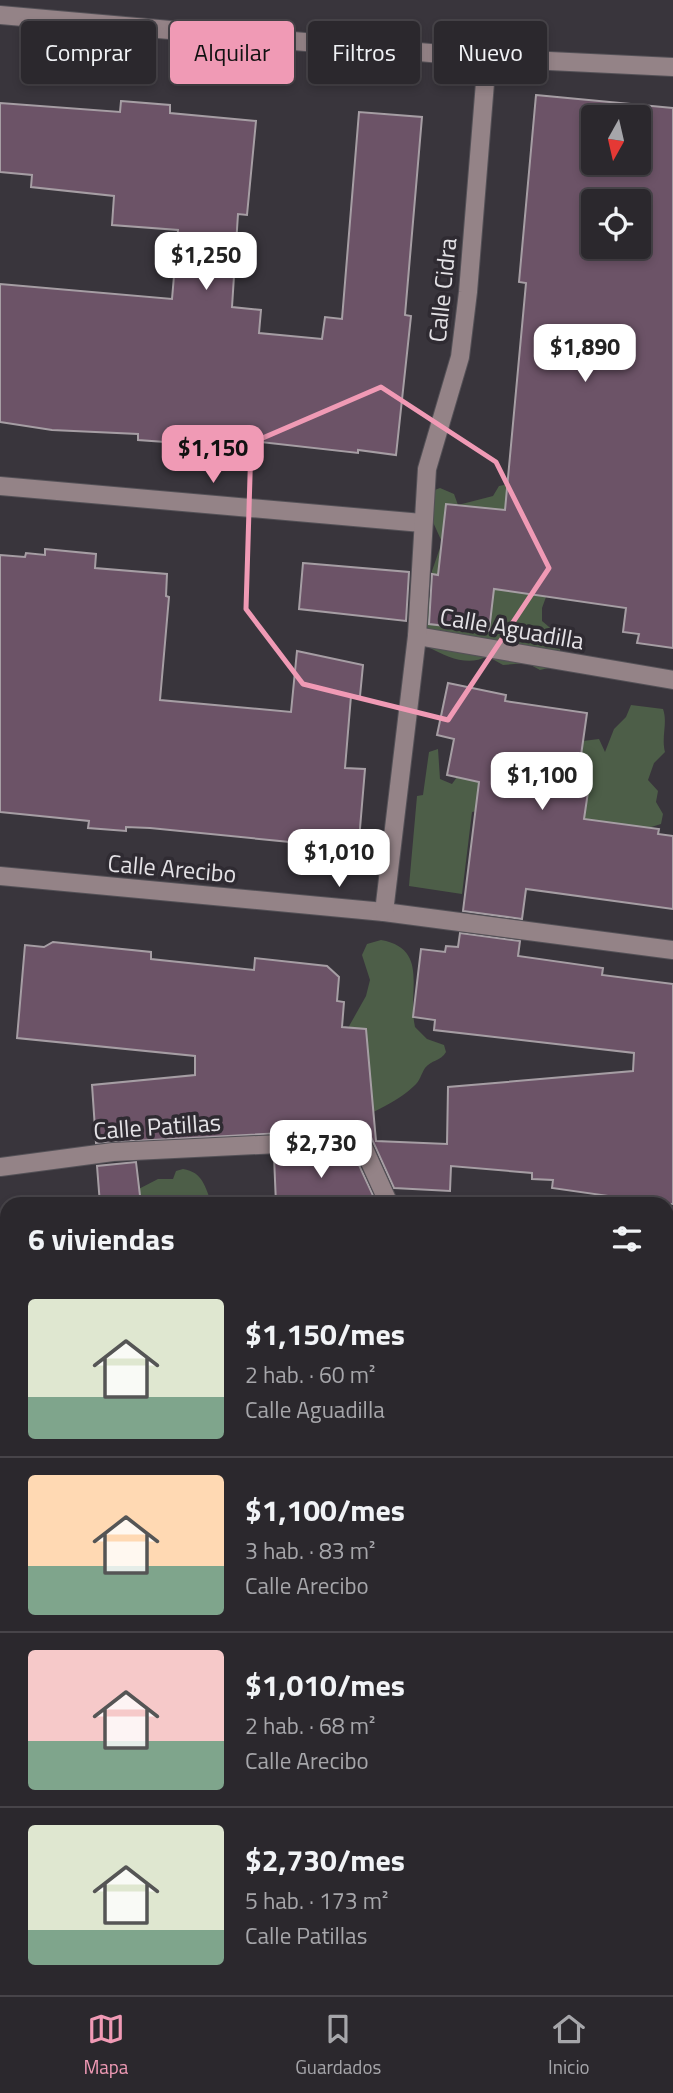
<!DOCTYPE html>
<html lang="es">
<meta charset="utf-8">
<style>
body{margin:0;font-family:"Titillium Web",sans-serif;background:#373439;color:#f1f3f6;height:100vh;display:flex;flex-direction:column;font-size:26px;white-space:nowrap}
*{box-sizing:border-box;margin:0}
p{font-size:23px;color:#a6a6aa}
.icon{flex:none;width:38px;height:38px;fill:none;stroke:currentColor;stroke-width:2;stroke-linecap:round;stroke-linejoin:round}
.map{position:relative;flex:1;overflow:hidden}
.drawer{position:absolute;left:0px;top:1197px;width:674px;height:798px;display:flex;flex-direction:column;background:#2b282d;border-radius:21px 21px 0 0;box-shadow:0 4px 10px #0003,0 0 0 2px #474449}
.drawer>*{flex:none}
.top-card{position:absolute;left:21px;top:21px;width:632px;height:63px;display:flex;gap:14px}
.needle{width:46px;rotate:188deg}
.buttons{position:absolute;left:581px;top:105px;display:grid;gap:14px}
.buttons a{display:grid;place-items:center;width:70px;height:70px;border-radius:7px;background:#2b282d;box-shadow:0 4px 10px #0003,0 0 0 2px #474449;font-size:35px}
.price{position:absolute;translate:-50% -60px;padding:0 16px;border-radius:14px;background:#fff;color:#222;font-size:23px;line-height:46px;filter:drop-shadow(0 2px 4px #0008)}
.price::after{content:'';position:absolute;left:50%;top:42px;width:21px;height:16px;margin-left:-10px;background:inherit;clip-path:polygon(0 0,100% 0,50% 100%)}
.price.on{background:#f09ab5;color:#111}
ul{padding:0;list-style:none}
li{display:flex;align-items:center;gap:21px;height:175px;padding:0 28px}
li+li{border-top:2px solid #474449}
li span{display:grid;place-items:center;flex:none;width:196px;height:140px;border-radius:7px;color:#555}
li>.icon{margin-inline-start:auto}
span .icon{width:84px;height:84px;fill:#fffc;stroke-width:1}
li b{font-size:30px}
h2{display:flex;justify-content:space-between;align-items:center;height:84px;padding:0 28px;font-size:30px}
.chip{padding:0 24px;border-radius:7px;background:#2b282d;box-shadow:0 4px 10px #0003,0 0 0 2px #474449;font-size:24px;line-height:63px}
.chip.on{background:#f09ab5;color:#111}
.tab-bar{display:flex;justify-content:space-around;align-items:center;height:98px;border-top:2px solid #474449;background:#2b282d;font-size:19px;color:#a6a6aa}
.tab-bar a{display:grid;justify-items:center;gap:4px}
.tab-bar .on{color:#f09ab5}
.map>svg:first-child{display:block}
.green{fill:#4d5e48}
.building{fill:#6c5367;stroke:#a69ea4;stroke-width:2;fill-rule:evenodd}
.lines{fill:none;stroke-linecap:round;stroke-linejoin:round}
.minor-casing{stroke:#545157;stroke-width:20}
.minor{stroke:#948387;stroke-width:18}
.marked{fill:none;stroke:#f09ab5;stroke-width:5;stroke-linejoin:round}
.labels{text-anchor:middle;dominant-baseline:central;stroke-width:7;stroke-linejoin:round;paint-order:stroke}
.street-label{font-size:24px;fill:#e4e2e6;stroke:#2f2b32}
</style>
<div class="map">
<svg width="673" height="1995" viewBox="0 0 673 1995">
<rect width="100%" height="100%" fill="#39353c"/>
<!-- green -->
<g class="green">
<path d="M527 480 559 502 546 597 542 608V621C559 634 564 646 557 666L540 670 527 663 503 665 487 656C469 667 447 657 430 648L425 611 433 587 432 571 442 542 432 520V491L440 488 454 494 458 505 493 496 499 486Z"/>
<path d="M631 705 663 709C668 723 661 737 665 752L654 763 648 780 658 791 656 802 663 814 661 824 648 828 583 824 588 793 576 791 583 741 599 739 605 752 614 729 626 717Z"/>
<polygon points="438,749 440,779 452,784 457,777 492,784 492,808 472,812 462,894 409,886 417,796 423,795 429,752"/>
<path d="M381 940C430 949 407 991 415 1027L427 1039 444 1045 446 1052C441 1061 431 1060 425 1068 421 1074 420 1081 414 1086 385 1115 272 1157 232 1153L228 1135 348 1028 366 996 370 980 362 955 367 944Z"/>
<path d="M183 1169C203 1172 205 1187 212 1204H135L129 1194 158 1179H173L176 1171Z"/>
<polygon points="7,1735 7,1988 418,1988 419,1995 0,1995 0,1736"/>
</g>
<!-- building -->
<g class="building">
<path d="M536 95 673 108V648L637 643 639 634 623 632 626 608 494 589 489 631 429 624 432 574 438 575 446 504 505 510 526 283 519 282ZM593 117H639V163H593ZM593 201H639V247H593Z"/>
<polygon points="121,101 170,105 170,113 256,121 247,215 238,214 232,307 261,310 259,333 322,339 325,317 342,319 359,112 422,117 405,315 411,316 396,455 358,450 358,453 208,436 207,445 138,440 138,434 52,430 0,422 0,284 172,299 178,230 112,225 114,196 31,187 32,175 0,172 0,103 120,112"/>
<polygon points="45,549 96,554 95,568 167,574 166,596 169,597 160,700 291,712 297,651 363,665 360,696 351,696 345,768 365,769 358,852 354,851 353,858 311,855 310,844 150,828 126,827 126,831 88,828 89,821 0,812 0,555 25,557 26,553 45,555"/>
<polygon points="303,563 409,572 406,621 299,609"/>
<polygon points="448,683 506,695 505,701 587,713 576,791 588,792 584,819 659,829 658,834 673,836 673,909 526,889 522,919 463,911 479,782 447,775 454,739 437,735"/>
<polygon points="460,933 520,941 518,956 603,968 602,975 673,984 673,1204 637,1204 637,1200 552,1188 553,1180 532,1179 532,1173 451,1166 450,1191 394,1188 370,1135 360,1129 96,1143 92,1085 195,1075 195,1056 17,1038 25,945 44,947 53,942 151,952 151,959 254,970 255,958 327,966 339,977 337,1001 344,1002 342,1027 366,1029 376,1141 447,1144 448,1087 633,1071 634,1053 434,1030 435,1020 413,1017 421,949 445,952 446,946 458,947"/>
<polygon points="353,1152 377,1204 276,1204 274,1156"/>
<polygon points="136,1162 141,1204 100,1204 97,1166"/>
</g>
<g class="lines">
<!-- minor casing -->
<g class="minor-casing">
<g id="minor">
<polyline points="0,15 487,58 673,67"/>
<polyline points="0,486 422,523"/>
<polyline points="417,636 673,680"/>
<polyline points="0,876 384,912 673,950"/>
<polyline points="384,912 417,636 427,469 460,357 468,292 487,58"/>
<polyline points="0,1167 113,1152 360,1140 389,1204"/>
<polyline points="667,1227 673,1228"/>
<polyline points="0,1412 7,1411"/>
<polyline points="667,1463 673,1463"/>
<polyline points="0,1619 7,1619"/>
<polyline points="667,1649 673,1650"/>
<polyline points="416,1988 416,1995"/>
</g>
</g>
<!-- minor -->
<use href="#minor" class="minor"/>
</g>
<!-- marked area -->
<path class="marked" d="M381 387 496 462 549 568 448 720 303 684 246 609 251 443Z"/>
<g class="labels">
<!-- street labels -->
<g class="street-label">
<text transform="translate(442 290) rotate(-84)">Calle Cidra</text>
<text transform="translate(512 628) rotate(10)">Calle Aguadilla</text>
<text transform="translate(172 868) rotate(5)">Calle Arecibo</text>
<text transform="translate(157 1126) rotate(-4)">Calle Patillas</text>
</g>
</g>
</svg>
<div class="buttons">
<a><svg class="needle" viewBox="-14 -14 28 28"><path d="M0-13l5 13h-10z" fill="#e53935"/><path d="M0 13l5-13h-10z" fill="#a6a6aa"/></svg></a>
<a><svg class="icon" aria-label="locate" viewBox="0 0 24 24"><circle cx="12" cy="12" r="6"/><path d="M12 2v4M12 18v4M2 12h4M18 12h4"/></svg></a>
</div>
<b class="price" style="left:206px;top:292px">$1,250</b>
<b class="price" style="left:585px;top:384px">$1,890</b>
<b class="price on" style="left:213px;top:485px">$1,150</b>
<b class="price" style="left:542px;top:812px">$1,100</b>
<b class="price" style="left:339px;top:889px">$1,010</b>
<b class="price" style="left:321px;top:1180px">$2,730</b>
<div class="top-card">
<a class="chip">Comprar</a>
<a class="chip on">Alquilar</a>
<a class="chip">Filtros</a>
<a class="chip">Nuevo</a>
</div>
<section class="drawer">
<h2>6 viviendas<svg class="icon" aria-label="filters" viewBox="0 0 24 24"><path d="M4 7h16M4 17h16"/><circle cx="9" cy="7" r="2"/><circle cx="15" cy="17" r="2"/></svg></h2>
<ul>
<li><span style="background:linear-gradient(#dfe7d0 70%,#7fa58c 0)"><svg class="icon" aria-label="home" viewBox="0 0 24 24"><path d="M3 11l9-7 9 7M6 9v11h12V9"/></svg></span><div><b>$1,150/mes</b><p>2 hab. · 60 m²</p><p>Calle Aguadilla</p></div></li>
<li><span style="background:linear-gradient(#ffd9b3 65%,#7fa58c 0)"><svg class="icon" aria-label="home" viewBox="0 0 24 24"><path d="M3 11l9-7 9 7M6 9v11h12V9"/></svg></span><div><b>$1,100/mes</b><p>3 hab. · 83 m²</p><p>Calle Arecibo</p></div></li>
<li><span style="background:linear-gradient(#f6c9c9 65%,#7fa58c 0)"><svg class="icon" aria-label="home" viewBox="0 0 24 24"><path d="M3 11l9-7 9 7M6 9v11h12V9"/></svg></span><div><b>$1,010/mes</b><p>2 hab. · 68 m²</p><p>Calle Arecibo</p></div></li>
<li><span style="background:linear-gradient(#dfe7d0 75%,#7fa58c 0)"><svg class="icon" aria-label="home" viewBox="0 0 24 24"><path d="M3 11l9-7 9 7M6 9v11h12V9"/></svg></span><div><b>$2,730/mes</b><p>5 hab. · 173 m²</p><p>Calle Patillas</p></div></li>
</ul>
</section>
</div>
<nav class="tab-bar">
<a class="on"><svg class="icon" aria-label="map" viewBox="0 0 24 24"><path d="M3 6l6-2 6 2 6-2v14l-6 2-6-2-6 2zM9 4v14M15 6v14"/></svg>Mapa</a>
<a><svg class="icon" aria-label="saved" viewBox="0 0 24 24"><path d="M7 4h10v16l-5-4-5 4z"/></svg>Guardados</a>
<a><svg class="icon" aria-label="home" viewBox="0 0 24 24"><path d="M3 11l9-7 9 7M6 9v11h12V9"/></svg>Inicio</a>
</nav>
